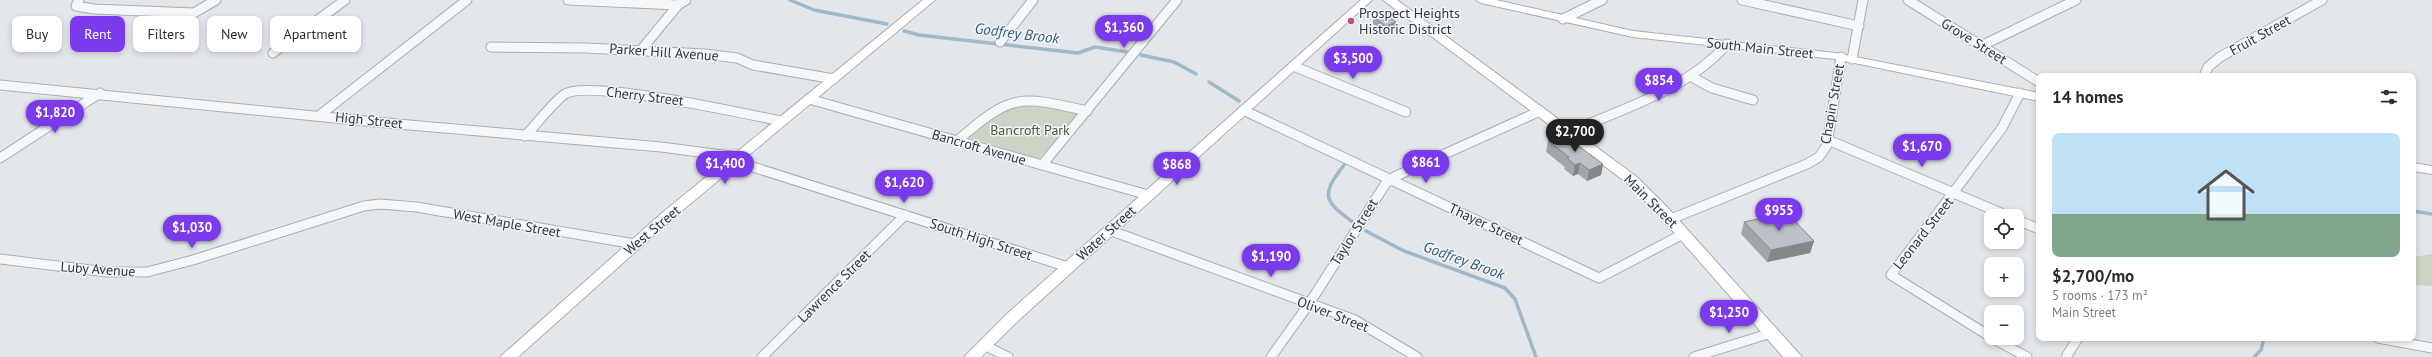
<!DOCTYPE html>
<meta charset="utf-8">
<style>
body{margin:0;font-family:"PT Sans",sans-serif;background:#f7f7f7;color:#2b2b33;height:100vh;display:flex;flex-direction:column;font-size:15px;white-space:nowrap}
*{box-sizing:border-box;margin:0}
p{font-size:13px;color:#7c7c81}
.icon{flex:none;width:22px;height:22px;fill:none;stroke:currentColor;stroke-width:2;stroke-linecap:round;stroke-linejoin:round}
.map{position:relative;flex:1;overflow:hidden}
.drawer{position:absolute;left:2036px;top:73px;width:380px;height:268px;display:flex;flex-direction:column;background:#fff;border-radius:8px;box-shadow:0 2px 6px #0003}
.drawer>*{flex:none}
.top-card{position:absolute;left:12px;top:16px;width:380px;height:36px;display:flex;gap:8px}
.tools{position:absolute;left:1984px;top:209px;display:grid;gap:8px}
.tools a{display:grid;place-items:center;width:40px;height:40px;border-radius:8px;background:#fff;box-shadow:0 2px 6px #0003;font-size:20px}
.price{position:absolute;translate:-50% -34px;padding:0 9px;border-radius:14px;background:#7c3aed;color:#fff;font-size:13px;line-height:26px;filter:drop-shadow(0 1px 2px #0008)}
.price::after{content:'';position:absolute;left:50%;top:24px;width:12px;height:9px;margin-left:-6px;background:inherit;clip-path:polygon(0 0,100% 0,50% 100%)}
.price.selected{background:#222;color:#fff}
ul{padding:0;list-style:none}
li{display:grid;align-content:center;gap:8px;height:212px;padding:0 16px}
li span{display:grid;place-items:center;height:124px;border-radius:8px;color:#555}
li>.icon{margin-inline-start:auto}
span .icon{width:72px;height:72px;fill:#fffc;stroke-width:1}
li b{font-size:17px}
h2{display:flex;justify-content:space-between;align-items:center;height:48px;padding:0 16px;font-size:17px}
.pill{padding:0 14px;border-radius:8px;background:#fff;box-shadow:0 2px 6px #0003;font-size:14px;line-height:36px}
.pill.selected{background:#7c3aed;color:#fff}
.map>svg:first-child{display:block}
.green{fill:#cbd4c5}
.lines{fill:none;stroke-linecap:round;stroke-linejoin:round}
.stream{stroke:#a0b9c9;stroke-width:3.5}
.street-casing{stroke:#a8afb5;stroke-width:11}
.secondary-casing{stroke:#a8afb5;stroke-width:2}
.primary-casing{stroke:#a3adb6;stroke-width:2}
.street{stroke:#f6f7f9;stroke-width:9}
.secondary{fill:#fff;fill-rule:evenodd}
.primary{fill:#fff;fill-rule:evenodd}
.wall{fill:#a1a6ab}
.shaded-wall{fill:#83878b}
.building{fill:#bbc1c7;stroke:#83878b}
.poi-dot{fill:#c94f72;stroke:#f3f6f8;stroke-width:1.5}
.labels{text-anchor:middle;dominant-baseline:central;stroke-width:3;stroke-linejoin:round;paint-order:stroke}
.poi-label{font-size:14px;fill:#2c3742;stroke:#f3f6f8;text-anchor:start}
.street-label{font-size:14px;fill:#2c3742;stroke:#f3f6f8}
.park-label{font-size:14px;fill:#455d3a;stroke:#f3f6f8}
.water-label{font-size:15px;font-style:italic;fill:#375b74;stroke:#f3f6f8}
</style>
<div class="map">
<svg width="2432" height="357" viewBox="0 0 2432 357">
<rect width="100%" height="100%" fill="#e3e7eb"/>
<!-- green -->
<g class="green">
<polygon points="1038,105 1078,114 1040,158 1036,159 969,138 969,135 994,115 1010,107"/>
<polygon points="2432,254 2432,286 2413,285 2413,257"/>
</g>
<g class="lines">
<!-- stream -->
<g class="stream">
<polyline points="790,0 814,10 887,24"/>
<polyline points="904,31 919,35 1078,53 1095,47 1127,52"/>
<polyline points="1141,55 1174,62 1196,74"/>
<polyline points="1209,82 1239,101"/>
<path d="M1344 165C1320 196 1324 201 1354 223"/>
<polyline points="2413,211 2432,214"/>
<polyline points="1366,231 1404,251 1505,288 1515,299 1536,357"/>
<polyline points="2254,357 2261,350 2264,338"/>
</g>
<!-- street casing -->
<g class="street-casing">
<g id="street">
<polyline points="79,0 76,6 94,9 194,13 216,0"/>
<polyline points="568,0 678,5"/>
<polyline points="1742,0 1859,26"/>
<polyline points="1908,0 2039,82"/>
<polyline points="1563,19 1602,0"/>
<polyline points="1000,42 1033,0"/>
<polyline points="1981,46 2076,0"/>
<polyline points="491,47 586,48 705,54 737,58 753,65 834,79"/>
<polyline points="641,50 678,5 686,0"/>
<polyline points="273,53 345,0"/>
<polyline points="1852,59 1863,0"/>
<polyline points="1293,66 1406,112"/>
<polyline points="1690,76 1712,88 1753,100"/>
<polyline points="2204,76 2208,67 2220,57 2322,0"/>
<polyline points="0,85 375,122 661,147 738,157"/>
<polyline points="809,99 1148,195"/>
<polyline points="1243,110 1599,278 1683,234"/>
<polyline points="320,115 467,0"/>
<path d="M1569 132C1623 109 1688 89 1727 44"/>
<path d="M525 136C535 126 554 101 565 94 589 79 746 114 781 121"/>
<polyline points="1828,140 2008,216"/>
<path d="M957 141C1011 94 1018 95 1087 111"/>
<polyline points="0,158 100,93"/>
<polyline points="734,161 1068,267"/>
<polyline points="1042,165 1177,0"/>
<polyline points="1671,219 1807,164 1819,157 1827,145 1841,57"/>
<polyline points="2017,220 2039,229"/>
<polyline points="1109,230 1355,320 1417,357"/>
<polyline points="0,259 107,272 147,272 193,260 364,206 380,204 416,207 635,244"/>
<polyline points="1991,337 1891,275 2002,128 2020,93"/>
<polyline points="1992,338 2027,357"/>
<polyline points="2378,338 2432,348"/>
<polyline points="984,345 1008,357"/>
<polyline points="762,357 905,215"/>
<polyline points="1271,357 1309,304 1386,183 1396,176 1540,111"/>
<polyline points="1694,357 1771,333"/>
<polyline points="2066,357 2078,338"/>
</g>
</g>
<!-- secondary casing -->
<g class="secondary-casing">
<g id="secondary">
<polygon points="923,0 935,0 672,219 518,357 500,357 662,213"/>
<polygon points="1361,0 1372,0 1019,320 981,357 964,357 1009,312"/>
<polygon points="1476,0 1496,0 1633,31 1835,53 2039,93 2039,101 1835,59 1633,37 1481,3"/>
<polygon points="2413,163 2432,166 2432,174 2413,171"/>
</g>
</g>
<!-- primary casing -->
<g class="primary-casing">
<polygon id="primary" points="1383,0 1397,0 1637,177 1668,208 1802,357 1783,357 1658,214 1627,183"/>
</g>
<!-- street -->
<use href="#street" class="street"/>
<!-- secondary -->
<use href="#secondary" class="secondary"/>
<!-- primary -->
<use href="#primary" class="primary"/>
</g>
<!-- wall -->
<g class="wall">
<polygon points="1373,17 1396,22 1395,29 1385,33 1373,24"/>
<polygon points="1548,141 1603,164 1601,175 1587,181 1578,174 1573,176 1564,169 1565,167 1546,152"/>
<polygon points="1744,222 1814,241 1810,253 1767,262 1741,234"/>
</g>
<!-- shaded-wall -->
<g class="shaded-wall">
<polygon points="1396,22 1395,29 1385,33 1386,26"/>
<polygon points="1580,163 1578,174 1573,176 1575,165"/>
<polygon points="1603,164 1601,175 1587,181 1589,170"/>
<polygon points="1814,241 1810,253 1767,262 1771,250"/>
</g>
<!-- building -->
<g class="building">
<polygon points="1383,13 1396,22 1386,26 1373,17"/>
<polygon points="1564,135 1603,164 1589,170 1580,163 1575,165 1567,158 1569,157 1548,141"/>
<polygon points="1787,213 1814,241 1771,250 1744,222"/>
</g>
<!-- markers -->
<circle class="poi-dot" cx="1351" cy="21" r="4"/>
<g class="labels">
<!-- poi labels -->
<g class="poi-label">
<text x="1359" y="13">Prospect Heights<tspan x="1359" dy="16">Historic District</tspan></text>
</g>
<!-- street labels -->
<g class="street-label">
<text transform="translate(2260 35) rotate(-29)">Fruit Street</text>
<text transform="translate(1974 41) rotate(32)">Grove Street</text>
<text transform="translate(1760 48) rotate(6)">South Main Street</text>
<text transform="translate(664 52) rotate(4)">Parker Hill Avenue</text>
<text transform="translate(645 96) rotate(7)">Cherry Street</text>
<text transform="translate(1832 104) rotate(-80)">Chapin Street</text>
<text transform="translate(369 120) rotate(6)">High Street</text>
<text transform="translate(979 147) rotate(16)">Bancroft Avenue</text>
<text transform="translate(1651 201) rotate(45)">Main Street</text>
<text transform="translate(507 223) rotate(10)">West Maple Street</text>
<text transform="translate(1486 224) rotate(25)">Thayer Street</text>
<text transform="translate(652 230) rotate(-40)">West Street</text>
<text transform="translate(1354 232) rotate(-58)">Taylor Street</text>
<text transform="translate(1106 233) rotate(-42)">Water Street</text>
<text transform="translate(1923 233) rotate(-52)">Leonard Street</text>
<text transform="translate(981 239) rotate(18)">South High Street</text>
<text transform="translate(98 269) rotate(4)">Luby Avenue</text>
<text transform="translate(834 286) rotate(-45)">Lawrence Street</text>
<text transform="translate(1333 314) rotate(21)">Oliver Street</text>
</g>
<!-- park labels -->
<g class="park-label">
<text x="1030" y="130">Bancroft Park</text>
</g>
<!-- water labels -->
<g class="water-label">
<text transform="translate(1017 33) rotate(7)">Godfrey Brook</text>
<text transform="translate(1464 260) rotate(20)">Godfrey Brook</text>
</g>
</g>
</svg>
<div class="tools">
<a><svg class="icon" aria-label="locate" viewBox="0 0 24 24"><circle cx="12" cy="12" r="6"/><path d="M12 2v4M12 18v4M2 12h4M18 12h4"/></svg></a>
<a>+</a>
<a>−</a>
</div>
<b class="price" style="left:1124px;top:49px">$1,360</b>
<b class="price" style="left:1353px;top:80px">$3,500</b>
<b class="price" style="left:1659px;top:102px">$854</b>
<b class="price" style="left:55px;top:134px">$1,820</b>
<b class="price selected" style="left:1575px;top:153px">$2,700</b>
<b class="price" style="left:1922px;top:168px">$1,670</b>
<b class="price" style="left:1426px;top:184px">$861</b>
<b class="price" style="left:725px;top:185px">$1,400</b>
<b class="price" style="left:1177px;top:186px">$868</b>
<b class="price" style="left:904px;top:204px">$1,620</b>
<b class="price" style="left:1779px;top:232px">$955</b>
<b class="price" style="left:192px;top:249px">$1,030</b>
<b class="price" style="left:1271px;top:278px">$1,190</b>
<b class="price" style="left:1729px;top:334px">$1,250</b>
<div class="top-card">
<a class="pill">Buy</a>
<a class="pill selected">Rent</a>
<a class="pill">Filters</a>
<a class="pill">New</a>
<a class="pill">Apartment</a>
</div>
<section class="drawer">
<h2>14 homes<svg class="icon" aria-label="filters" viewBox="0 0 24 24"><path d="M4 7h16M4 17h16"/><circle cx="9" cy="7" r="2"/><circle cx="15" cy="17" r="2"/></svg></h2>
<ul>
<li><span style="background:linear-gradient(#bfe0f5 65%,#7fa58c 0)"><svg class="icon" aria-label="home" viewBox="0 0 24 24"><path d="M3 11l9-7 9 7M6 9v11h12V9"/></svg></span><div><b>$2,700/mo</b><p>5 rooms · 173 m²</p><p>Main Street</p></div></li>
</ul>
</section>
</div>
